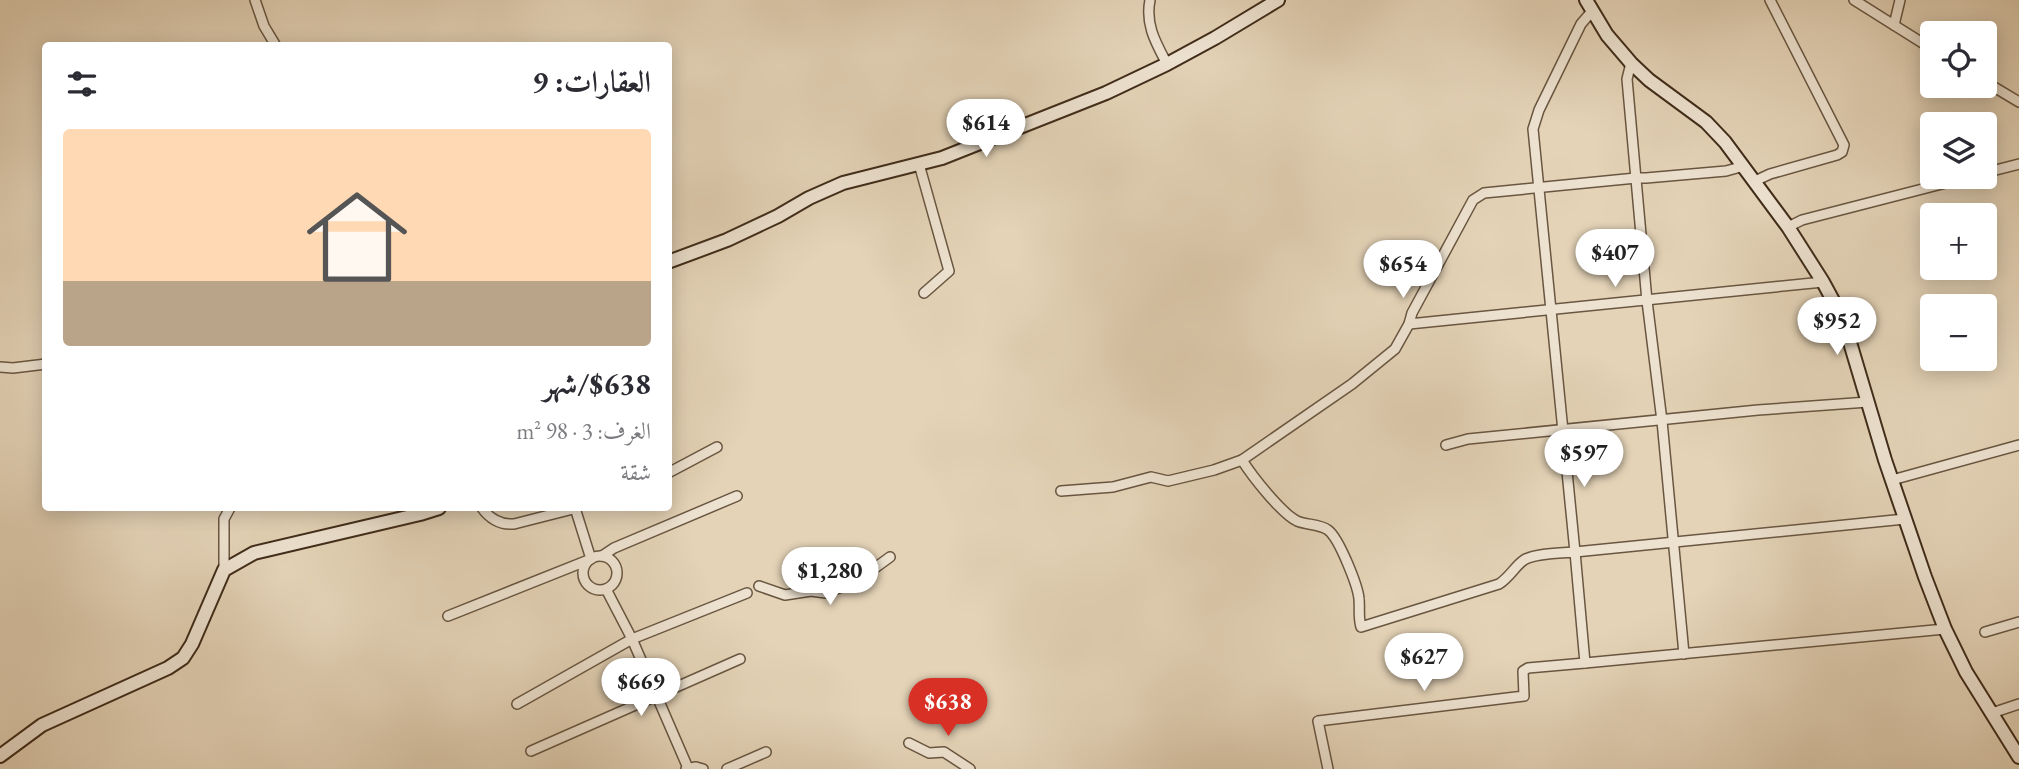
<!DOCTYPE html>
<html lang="ar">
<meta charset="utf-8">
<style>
body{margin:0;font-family:"EB Garamond",Amiri,serif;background:#f2f2f3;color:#2b2b33;direction:rtl;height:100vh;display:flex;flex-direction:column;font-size:26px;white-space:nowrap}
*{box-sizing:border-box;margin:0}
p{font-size:23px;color:#7c7c81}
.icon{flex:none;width:38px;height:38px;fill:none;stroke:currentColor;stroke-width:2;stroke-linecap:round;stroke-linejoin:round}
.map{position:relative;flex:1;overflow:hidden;direction:ltr}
.side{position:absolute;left:42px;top:42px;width:630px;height:469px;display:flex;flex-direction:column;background:#fff;border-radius:7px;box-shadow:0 4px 18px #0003;direction:rtl}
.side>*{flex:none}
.tools{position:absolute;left:1920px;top:21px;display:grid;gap:14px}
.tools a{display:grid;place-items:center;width:77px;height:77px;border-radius:7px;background:#fff;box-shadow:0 4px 18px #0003;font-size:35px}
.price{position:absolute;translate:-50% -60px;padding:0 16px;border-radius:24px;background:#fff;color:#222;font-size:23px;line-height:46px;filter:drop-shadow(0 2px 4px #0008)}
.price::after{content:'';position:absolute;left:50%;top:42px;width:21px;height:16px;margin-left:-10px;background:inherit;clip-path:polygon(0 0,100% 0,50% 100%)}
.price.on{background:#d93025;color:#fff}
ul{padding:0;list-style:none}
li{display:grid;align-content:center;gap:14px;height:371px;padding:0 21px}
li+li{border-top:2px solid #e1e1e2}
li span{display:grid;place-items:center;height:217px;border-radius:7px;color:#555}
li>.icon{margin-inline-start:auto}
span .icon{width:126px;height:126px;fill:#fffc;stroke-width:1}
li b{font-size:30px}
h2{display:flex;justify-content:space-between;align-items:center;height:84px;padding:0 21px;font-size:30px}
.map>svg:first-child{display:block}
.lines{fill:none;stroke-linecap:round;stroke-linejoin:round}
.street-casing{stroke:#695641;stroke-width:12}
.secondary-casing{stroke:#402c1a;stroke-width:16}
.street{stroke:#ede2d0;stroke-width:9}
.secondary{stroke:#ede2d0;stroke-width:12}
</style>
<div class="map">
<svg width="2019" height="769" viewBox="0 0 2019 769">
<rect width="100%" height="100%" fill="#e4d3b7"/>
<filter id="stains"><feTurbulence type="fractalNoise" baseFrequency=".00286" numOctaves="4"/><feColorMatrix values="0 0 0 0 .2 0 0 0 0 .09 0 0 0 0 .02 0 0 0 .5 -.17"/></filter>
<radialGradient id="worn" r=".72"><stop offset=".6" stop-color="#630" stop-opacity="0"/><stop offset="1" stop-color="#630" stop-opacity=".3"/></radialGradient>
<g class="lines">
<!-- street casing -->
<g class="street-casing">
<g id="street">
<polyline points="255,0 264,26 276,46"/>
<path d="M1150 0C1145 25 1156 43 1167 64"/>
<polyline points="1854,0 1932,49"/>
<polyline points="1593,10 1581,24 1539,110 1533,129 1575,552 1905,519"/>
<polyline points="1894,25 1900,0"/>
<polyline points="1631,63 1627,79 1647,301 1662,421 1684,654"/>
<polyline points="1984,81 2019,102"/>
<polyline points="919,164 949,271 924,293"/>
<polyline points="1984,173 2019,164"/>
<polyline points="1755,181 1770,174 1837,155 1842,152 1844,145 1770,0"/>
<polyline points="1788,227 1802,220 1969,177"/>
<polyline points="1409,324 1823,282"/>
<polyline points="0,367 13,368 46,364"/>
<polyline points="1446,445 1468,439 1758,410 1868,402"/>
<path d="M1242 460C1252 476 1281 513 1297 521 1306 525 1320 524 1328 530 1339 538 1358 586 1359 599 1360 609 1358 617 1361 627L1499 584C1510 577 1515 566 1524 560 1535 553 1562 553 1575 552L1585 663 1945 629"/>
<polyline points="668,473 717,447"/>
<polyline points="1892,480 2019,445"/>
<polyline points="1061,491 1113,487 1151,477 1168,481 1214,470 1242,460 1352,384 1395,349 1409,324 1412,313 1473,200 1484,193 1636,178 1646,178 1726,171 1744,166"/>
<path d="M482 508C490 519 500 525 514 524L577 508"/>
<polyline points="602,556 614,548 737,496"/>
<circle cx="600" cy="573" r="17"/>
<polyline points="224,570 224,519 230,508"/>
<polyline points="759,586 785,595 811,591 826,593 857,581 890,557"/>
<polyline points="606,589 632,639 688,768"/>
<polyline points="448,616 591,559 575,508"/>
<polyline points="1985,632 2019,622"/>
<polyline points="517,704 632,639 747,593"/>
<polyline points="1992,713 2019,704"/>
<polyline points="909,743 929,753 944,752 970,769"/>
<polyline points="531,751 740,659"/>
<polyline points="686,769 696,767 703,769"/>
<polyline points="727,769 766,752"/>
<polyline points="1328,769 1318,721 1524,696 1523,671 1528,668 1585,663"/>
</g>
</g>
<!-- secondary casing -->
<g class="secondary-casing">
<g id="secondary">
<polyline points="1586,0 1607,35 1631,63 1649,80 1706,122 1725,142 1788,227 1823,282 1843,319 1885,460 1925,577 1945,629 1966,672 2019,757"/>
<polyline points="668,262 727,240 778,216 809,198 843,183 942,158 1106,93 1167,64 1215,38 1278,0"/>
<polyline points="0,756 42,725 168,668 183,658 192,644 224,570 254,553 420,514 439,508"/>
</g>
</g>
<!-- street -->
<use href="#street" class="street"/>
<!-- secondary -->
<use href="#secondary" class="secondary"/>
</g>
<rect width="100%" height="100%" filter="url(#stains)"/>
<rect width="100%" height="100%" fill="url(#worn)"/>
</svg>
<div class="tools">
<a><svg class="icon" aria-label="locate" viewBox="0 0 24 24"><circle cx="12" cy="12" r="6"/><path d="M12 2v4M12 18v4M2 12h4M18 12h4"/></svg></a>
<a><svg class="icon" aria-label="layers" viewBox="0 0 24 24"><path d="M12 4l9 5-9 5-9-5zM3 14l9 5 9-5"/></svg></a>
<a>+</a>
<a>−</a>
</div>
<b class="price" style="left:986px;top:159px">$614</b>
<b class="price" style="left:1615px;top:289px">$407</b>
<b class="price" style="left:1403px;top:300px">$654</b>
<b class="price" style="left:1837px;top:357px">$952</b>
<b class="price" style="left:1584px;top:489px">$597</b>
<b class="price" style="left:830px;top:607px">$1,280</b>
<b class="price" style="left:1424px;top:693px">$627</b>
<b class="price" style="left:641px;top:718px">$669</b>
<b class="price on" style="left:948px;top:738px">$638</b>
<section class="side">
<h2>العقارات: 9<svg class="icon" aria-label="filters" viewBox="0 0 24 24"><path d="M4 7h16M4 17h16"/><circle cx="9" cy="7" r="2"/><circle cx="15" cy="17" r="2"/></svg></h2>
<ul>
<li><span style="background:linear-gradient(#ffd9b3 70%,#b9a48a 0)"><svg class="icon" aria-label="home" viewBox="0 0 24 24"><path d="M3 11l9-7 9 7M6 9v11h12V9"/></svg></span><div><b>$638/شهر</b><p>الغرف: 3 · 98 m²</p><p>شقة</p></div></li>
</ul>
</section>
</div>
